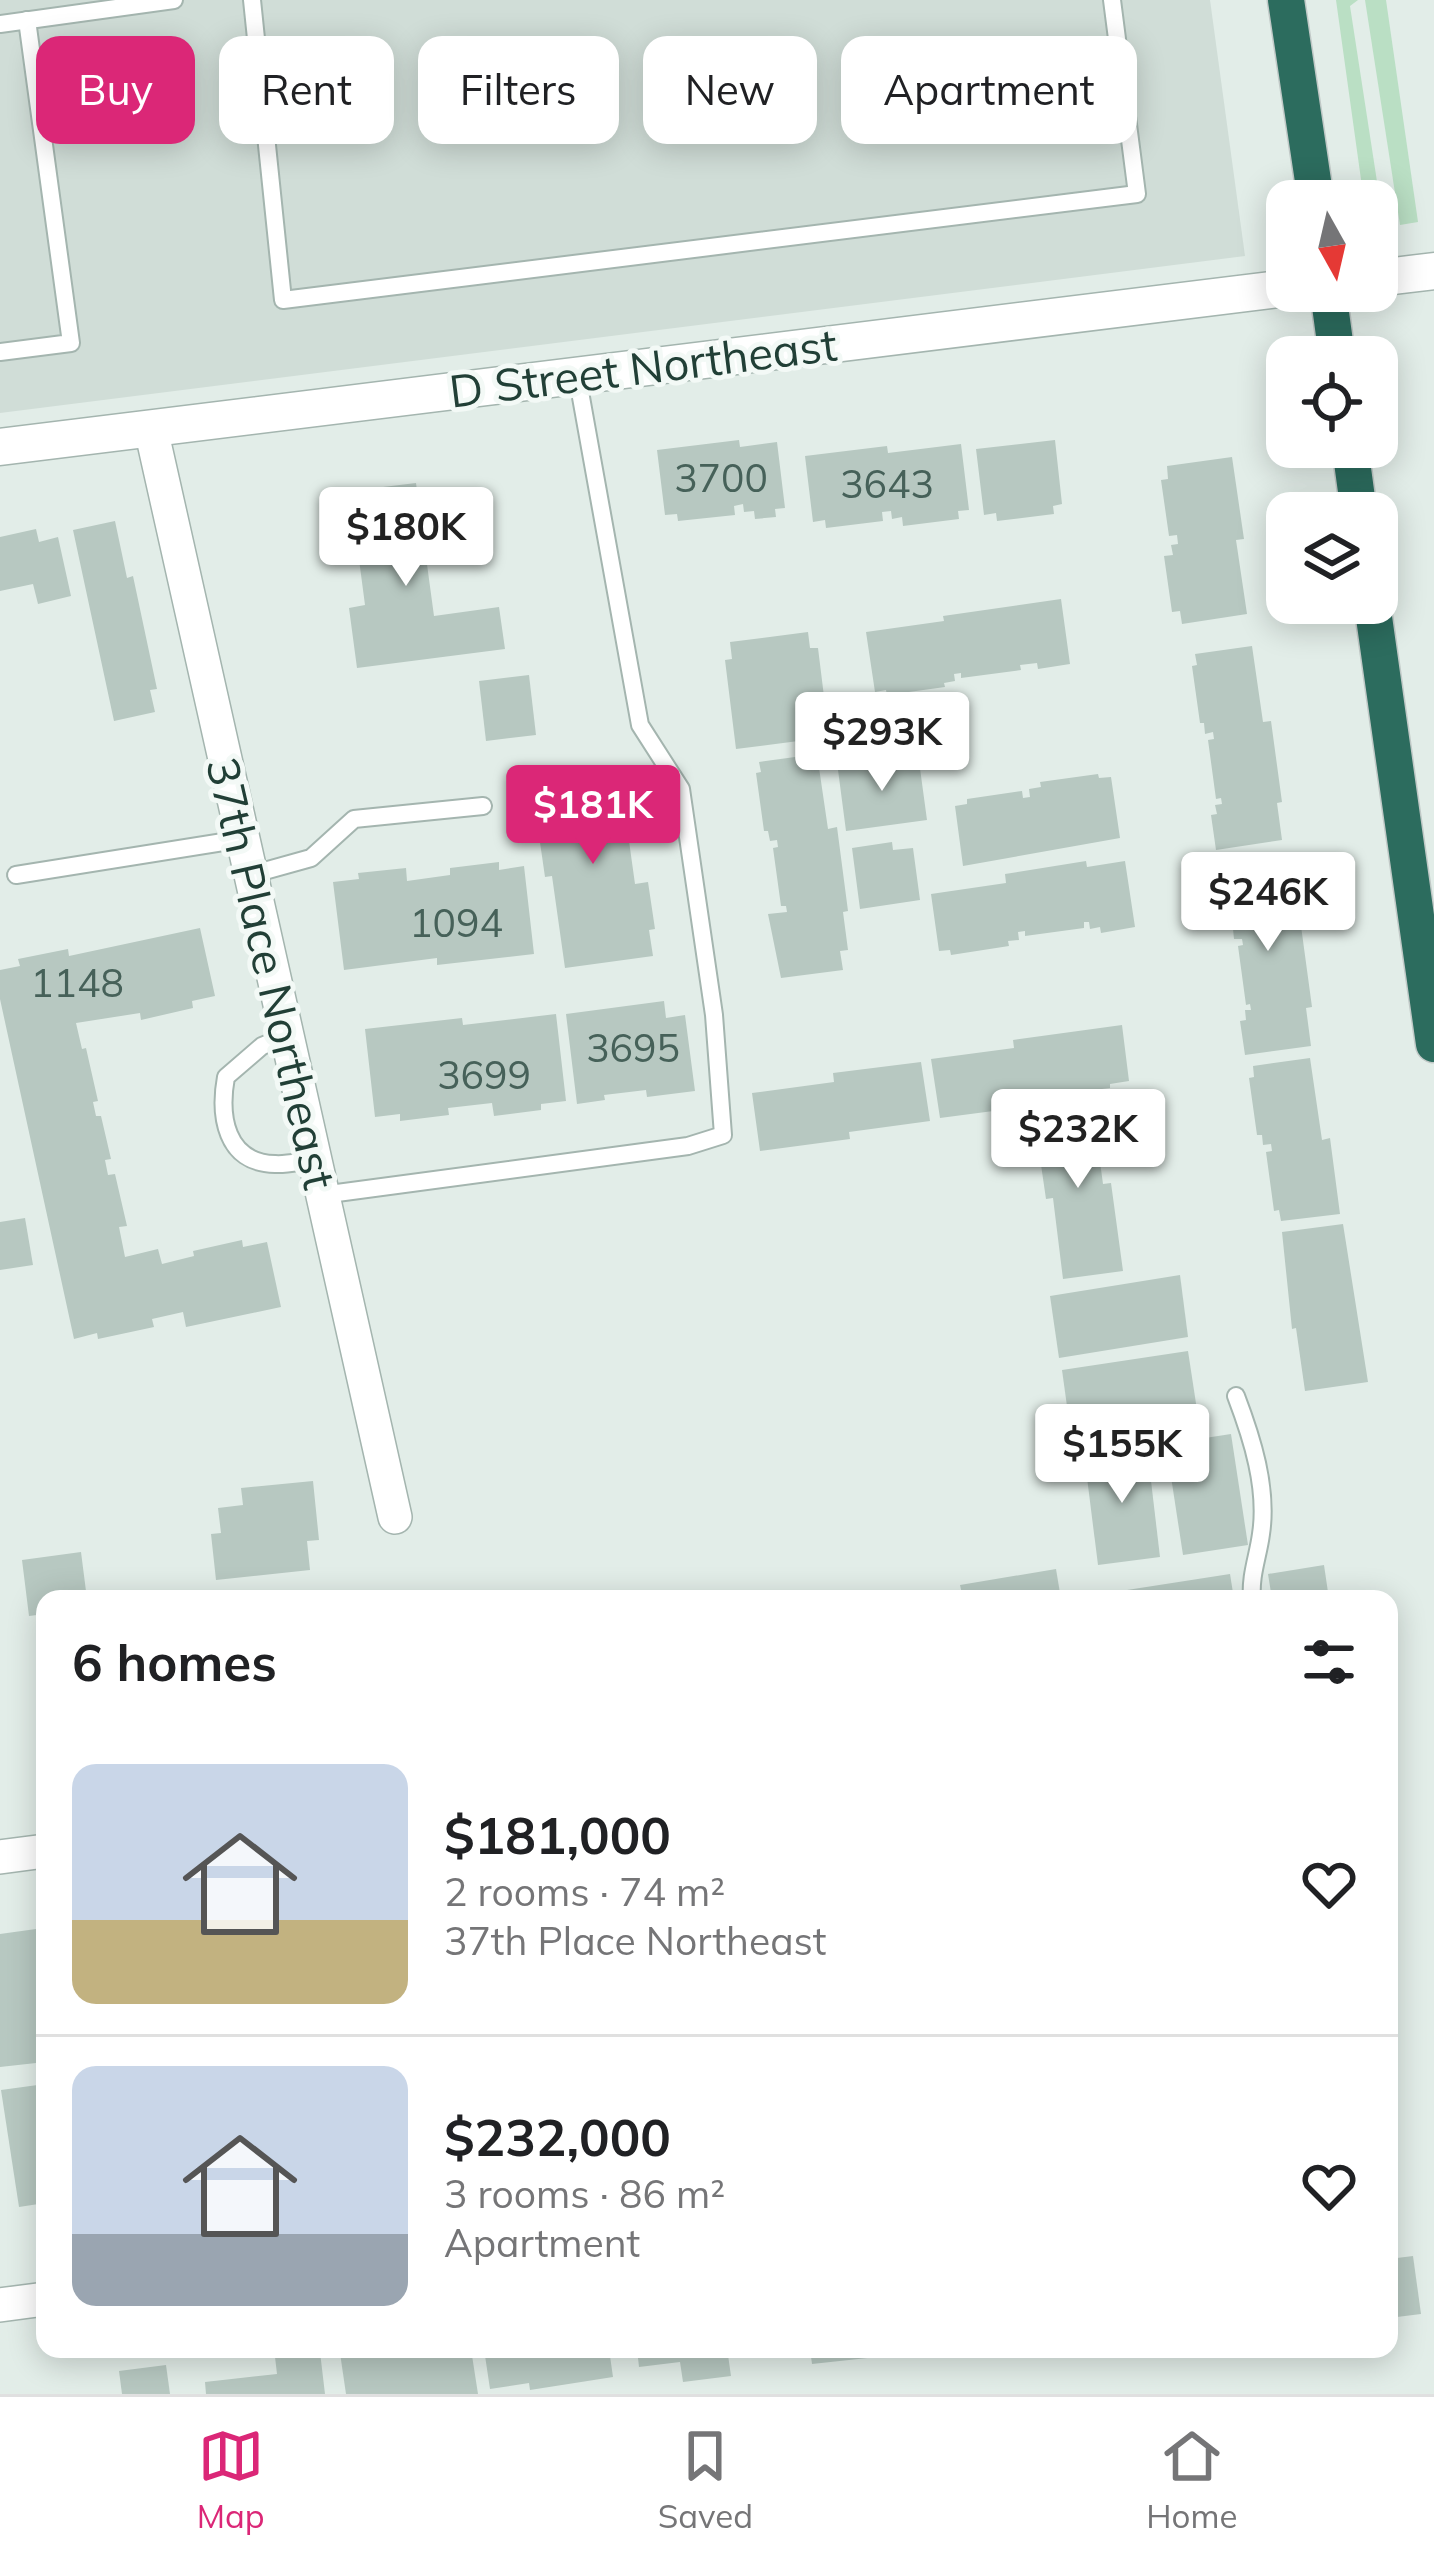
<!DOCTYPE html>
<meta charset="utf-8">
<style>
body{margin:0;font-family:Mulish,sans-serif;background:#f6f6f6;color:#202124;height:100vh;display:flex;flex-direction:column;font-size:45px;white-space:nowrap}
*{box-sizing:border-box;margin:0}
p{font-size:39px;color:#757577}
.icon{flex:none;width:66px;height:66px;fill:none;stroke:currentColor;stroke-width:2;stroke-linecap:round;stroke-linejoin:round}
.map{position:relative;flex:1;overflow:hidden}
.side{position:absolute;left:36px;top:1590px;width:1362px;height:768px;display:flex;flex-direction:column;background:#fff;border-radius:24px;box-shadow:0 6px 30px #0003}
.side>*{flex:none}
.banner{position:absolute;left:36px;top:36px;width:1362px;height:108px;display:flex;gap:24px}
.needle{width:78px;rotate:172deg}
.fabs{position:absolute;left:1266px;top:180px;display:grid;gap:24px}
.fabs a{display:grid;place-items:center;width:132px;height:132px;border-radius:24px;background:#fff;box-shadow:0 6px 30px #0003;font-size:60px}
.price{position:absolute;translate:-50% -102px;padding:0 27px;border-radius:12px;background:#fff;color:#222;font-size:39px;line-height:78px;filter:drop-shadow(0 3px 6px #0008)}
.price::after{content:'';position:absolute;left:50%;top:72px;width:36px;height:27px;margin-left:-18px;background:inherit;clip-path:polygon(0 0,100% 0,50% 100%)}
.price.current{background:#db2777;color:#fff}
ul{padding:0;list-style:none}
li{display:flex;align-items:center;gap:36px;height:300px;padding:0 36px}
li+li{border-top:3px solid #e0e0e0}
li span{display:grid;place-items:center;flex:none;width:336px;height:240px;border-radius:24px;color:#555}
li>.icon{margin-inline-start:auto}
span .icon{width:144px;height:144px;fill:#fffc;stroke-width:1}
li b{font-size:51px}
h2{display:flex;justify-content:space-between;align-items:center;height:144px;padding:0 36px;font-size:51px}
.pill{padding:0 42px;border-radius:24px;background:#fff;box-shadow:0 6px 30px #0003;font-size:42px;line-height:108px}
.pill.current{background:#db2777;color:#fff}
.tabs{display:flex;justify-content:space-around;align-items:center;height:168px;border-top:3px solid #e0e0e0;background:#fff;font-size:33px;color:#757577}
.tabs a{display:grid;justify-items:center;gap:6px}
.tabs .current{color:#db2777}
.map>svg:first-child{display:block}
.built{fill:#d0ddd7}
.green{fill:#badfc4}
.building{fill:#b7c8c1}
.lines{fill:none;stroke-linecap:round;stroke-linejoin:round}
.service-casing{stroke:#a4b5af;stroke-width:20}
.minor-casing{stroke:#a4b5af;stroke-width:36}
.tertiary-casing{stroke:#a4b5af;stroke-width:39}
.motorway-casing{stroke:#c1c9c7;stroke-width:39}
.service{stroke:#fff;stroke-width:16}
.minor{stroke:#fff;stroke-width:33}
.tertiary{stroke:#fff;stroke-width:36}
.motorway{stroke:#2c6c5e;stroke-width:36}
.labels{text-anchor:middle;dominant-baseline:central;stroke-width:10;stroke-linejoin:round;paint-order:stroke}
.number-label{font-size:39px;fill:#466159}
.street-label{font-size:45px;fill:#213f36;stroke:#f3f9f6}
</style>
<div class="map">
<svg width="1434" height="2394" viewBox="0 0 1434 2394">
<rect width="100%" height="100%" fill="#e2ede8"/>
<!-- built -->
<polygon class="built" points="0,0 1210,0 1245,256 0,413"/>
<!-- green -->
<g class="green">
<polygon points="1336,0 1358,0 1350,6 1384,227 1377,227 1377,201 1364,201"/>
<polygon points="1365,0 1386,0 1418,222 1400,225"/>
</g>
<!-- building -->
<g class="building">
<polygon points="739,440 740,447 777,442 785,508 775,509 776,517 755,519 754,511 744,512 743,504 734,506 735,515 678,521 677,514 665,515 657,450"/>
<polygon points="1055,440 1062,504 1053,506 1054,514 997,521 996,513 984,515 976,449"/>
<polygon points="961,444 969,510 958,511 959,519 903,526 902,517 892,519 891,511 882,512 883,521 826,528 825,520 813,522 805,456 887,446 888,453"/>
<polygon points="1232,457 1244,539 1236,540 1247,614 1182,624 1180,611 1172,612 1164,556 1173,555 1171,545 1178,544 1177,535 1169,536 1161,480 1168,479 1167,466"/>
<polygon points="416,483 434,616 499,607 505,649 357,668 349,608 365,605 350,491"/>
<polygon points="115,521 127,578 133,576 157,689 150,690 155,712 114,721 73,530"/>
<polygon points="36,529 39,542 58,537 71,596 38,604 33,584 0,591 0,537"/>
<polygon points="1061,599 1070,664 1038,669 1037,663 1020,665 1021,670 961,678 961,673 954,674 955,681 944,683 945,687 887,695 886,690 875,692 866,632 944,621 943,616"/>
<polygon points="808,632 810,648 818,648 829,737 736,749 725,660 732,659 730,642"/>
<polygon points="1252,646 1263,722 1271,721 1282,802 1277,803 1282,840 1216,850 1211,815 1217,814 1215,805 1222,804 1221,798 1216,799 1208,740 1214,739 1213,732 1205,734 1204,723 1200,723 1192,666 1197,665 1195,654"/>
<polygon points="529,675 536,735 486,741 479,681"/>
<polygon points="817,754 828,829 837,827 848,911 843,912 848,950 840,951 843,970 781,978 768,914 787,912 786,906 781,906 773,848 778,847 777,840 770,841 768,831 764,831 756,773 761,772 759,762"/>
<polygon points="905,756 906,763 919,761 927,820 846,831 838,770 850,769 849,764"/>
<polygon points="618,767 622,792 629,791 636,840 629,841 635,884 648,882 655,929 649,930 653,956 565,968 552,876 545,877 531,780"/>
<polygon points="1098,774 1099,778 1111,777 1120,838 963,866 955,806 967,804 967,799 1022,791 1023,798 1030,797 1029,789 1041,787 1040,782"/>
<polygon points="892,842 893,850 913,848 920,900 860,909 852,848"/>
<polygon points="1282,852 1292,928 1301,926 1312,1007 1306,1008 1311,1046 1245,1055 1240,1021 1246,1020 1245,1010 1251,1010 1250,1004 1246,1005 1238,946 1243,945 1242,939 1234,939 1233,929 1229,930 1221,871 1226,871 1224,860"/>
<polygon points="1086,861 1087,867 1125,861 1135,927 1101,933 1100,927 1090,929 1089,922 1084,922 1084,928 1025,936 1025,931 1018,932 1019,940 1008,941 1009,946 951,955 950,950 939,951 931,894 1006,883 1005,874"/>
<polygon points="499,862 499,870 524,866 534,954 437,965 437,958 344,970 333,882 359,879 358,873 406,868 407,881 450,875 450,868"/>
<polygon points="200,928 215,996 192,1001 193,1008 141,1020 140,1013 76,1023 82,1049 86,1048 98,1101 93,1102 96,1116 101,1116 111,1159 105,1160 108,1175 115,1174 127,1226 119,1227 125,1257 158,1249 162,1264 194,1256 193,1251 242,1240 243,1247 267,1242 281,1307 186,1327 183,1312 152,1319 154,1327 98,1339 97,1333 74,1339 0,999 0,970 20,966 18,959 68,949 69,956"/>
<polygon points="664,1001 666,1018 685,1015 695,1091 647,1097 646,1090 604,1095 605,1100 577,1104 566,1014"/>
<polygon points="556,1014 566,1101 541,1104 541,1110 494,1116 492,1103 448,1108 449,1115 400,1121 400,1114 375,1117 365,1029 462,1018 463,1025"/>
<polygon points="1122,1025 1129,1081 1110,1084 1110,1088 1029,1098 1031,1106 940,1118 931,1059 1014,1048 1013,1040"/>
<polygon points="1310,1058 1322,1140 1330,1138 1340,1214 1281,1221 1279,1210 1274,1211 1266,1152 1272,1151 1271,1144 1263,1145 1262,1135 1257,1135 1249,1078 1254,1077 1253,1066"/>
<polygon points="921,1062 930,1121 849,1132 850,1139 760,1151 752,1093 834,1082 833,1073"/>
<polygon points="1092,1102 1103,1184 1111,1183 1123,1271 1063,1279 1053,1198 1046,1199 1033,1110"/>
<polygon points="25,1218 33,1265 0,1270 0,1222"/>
<polygon points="1343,1224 1368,1382 1305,1391 1296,1328 1292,1329 1282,1232"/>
<polygon points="1180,1275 1188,1337 1059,1358 1050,1296"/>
<polygon points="1188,1351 1197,1410 1070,1428 1062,1370"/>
<polygon points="1231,1434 1248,1545 1183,1555 1166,1444"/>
<polygon points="1147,1447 1160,1557 1098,1565 1084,1454"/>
<polygon points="313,1481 319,1540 307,1541 310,1570 216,1580 211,1534 221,1533 218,1508 243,1505 241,1488"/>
<polygon points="81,1552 87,1599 45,1599 45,1614 29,1616 22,1560"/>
<polygon points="1324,1565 1329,1599 1272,1599 1268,1574"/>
<polygon points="1056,1569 1061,1599 963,1599 960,1585"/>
<polygon points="1230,1574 1234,1599 1129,1599 1127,1590"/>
<polygon points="36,1929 45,1997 45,2062 0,2067 0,1934"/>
<polygon points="45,2084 45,2203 19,2207 1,2090"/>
<polygon points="1413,2256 1421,2314 1389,2318 1389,2259"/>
<polygon points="364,2349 471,2349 478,2394 346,2394 340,2353"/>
<polygon points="484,2349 609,2349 613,2377 530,2390 529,2383 490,2389"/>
<polygon points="637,2349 750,2349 751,2352 728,2355 731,2376 683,2382 680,2362 639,2367"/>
<polygon points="810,2349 885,2349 886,2356 812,2364"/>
<polygon points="320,2352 325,2394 206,2394 205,2382 277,2374 275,2357"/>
<polygon points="166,2365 170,2394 122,2394 119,2371"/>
</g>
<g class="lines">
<!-- service casing -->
<g class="service-casing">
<g id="service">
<polyline points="252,0 283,300 1137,194 1112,0"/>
<polyline points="0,24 174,0"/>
<polyline points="0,352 71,343 27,20"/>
<polyline points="16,875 242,839"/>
<polyline points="250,875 311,858 354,819 483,806"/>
<path d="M286 1036 262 1046 226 1077C219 1115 225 1163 275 1164 287 1165 301 1161 313 1160"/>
<polyline points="322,1195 688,1146 723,1135 714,1015 681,789 640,725 577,375"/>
<path d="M1236 1396C1252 1438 1268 1488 1261 1534 1258 1557 1250 1575 1252 1599"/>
</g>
</g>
<!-- minor casing -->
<g class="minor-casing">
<g id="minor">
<polyline points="151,429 395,1517"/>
<polyline points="0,1857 45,1851"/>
<polyline points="0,2305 45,2299"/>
</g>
</g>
<!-- tertiary casing -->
<g class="tertiary-casing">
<g id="tertiary">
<polyline points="1377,278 1434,271"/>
<polyline points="0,447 1287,288"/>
</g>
</g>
<!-- motorway casing -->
<g class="motorway-casing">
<g id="motorway">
<polyline points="1286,0 1316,201"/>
<polyline points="1328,291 1337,357"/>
<polyline points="1350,447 1359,513"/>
<polyline points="1372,603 1434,1044"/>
</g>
</g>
<!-- service -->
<use href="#service" class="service"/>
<!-- minor -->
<use href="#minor" class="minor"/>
<!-- tertiary -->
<use href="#tertiary" class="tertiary"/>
<!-- motorway -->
<use href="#motorway" class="motorway"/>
</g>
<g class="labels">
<!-- number labels -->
<g class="number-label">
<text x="721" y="477">3700</text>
<text x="887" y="483">3643</text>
<text x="456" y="922">1094</text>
<text x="77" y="982">1148</text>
<text x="633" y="1047">3695</text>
<text x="484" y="1074">3699</text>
</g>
<!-- street labels -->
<g class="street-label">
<text transform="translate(643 367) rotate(-7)">D Street Northeast</text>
<text transform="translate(272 973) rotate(77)">37th Place Northeast</text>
</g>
</g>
</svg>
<div class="fabs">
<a><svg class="needle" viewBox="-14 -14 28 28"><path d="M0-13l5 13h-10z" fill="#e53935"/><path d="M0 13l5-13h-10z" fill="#757577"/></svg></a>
<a><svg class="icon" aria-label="locate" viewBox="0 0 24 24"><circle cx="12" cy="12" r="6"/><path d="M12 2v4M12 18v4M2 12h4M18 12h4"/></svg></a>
<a><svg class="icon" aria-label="layers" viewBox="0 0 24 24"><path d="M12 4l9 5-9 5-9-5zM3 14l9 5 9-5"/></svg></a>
</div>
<b class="price" style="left:406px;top:589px">$180K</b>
<b class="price" style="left:882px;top:794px">$293K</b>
<b class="price current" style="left:593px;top:867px">$181K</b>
<b class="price" style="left:1268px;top:954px">$246K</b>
<b class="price" style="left:1078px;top:1191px">$232K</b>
<b class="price" style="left:1122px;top:1506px">$155K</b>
<div class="banner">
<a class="pill current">Buy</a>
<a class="pill">Rent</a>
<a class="pill">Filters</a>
<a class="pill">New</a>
<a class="pill">Apartment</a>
</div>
<section class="side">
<h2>6 homes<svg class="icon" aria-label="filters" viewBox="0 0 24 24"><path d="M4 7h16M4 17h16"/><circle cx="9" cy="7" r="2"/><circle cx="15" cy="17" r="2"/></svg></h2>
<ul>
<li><span style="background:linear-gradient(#c9d6e8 65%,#c2b280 0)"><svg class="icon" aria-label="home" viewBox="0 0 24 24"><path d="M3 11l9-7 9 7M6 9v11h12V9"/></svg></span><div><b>$181,000</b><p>2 rooms · 74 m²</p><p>37th Place Northeast</p></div><svg class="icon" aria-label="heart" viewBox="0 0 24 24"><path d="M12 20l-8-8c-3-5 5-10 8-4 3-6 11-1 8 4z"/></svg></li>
<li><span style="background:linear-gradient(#c9d6e8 70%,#9aa5b1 0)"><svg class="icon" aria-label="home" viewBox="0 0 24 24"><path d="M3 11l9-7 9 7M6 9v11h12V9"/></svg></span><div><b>$232,000</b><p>3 rooms · 86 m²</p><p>Apartment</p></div><svg class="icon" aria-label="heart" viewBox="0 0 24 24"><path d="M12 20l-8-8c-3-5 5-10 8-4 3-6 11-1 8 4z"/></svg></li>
</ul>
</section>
</div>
<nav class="tabs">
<a class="current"><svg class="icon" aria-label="map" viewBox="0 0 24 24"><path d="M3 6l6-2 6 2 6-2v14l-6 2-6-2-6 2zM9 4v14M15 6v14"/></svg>Map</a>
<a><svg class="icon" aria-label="saved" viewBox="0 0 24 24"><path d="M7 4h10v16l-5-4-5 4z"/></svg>Saved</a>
<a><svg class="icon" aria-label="home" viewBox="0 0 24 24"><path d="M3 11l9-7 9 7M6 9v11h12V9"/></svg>Home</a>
</nav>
